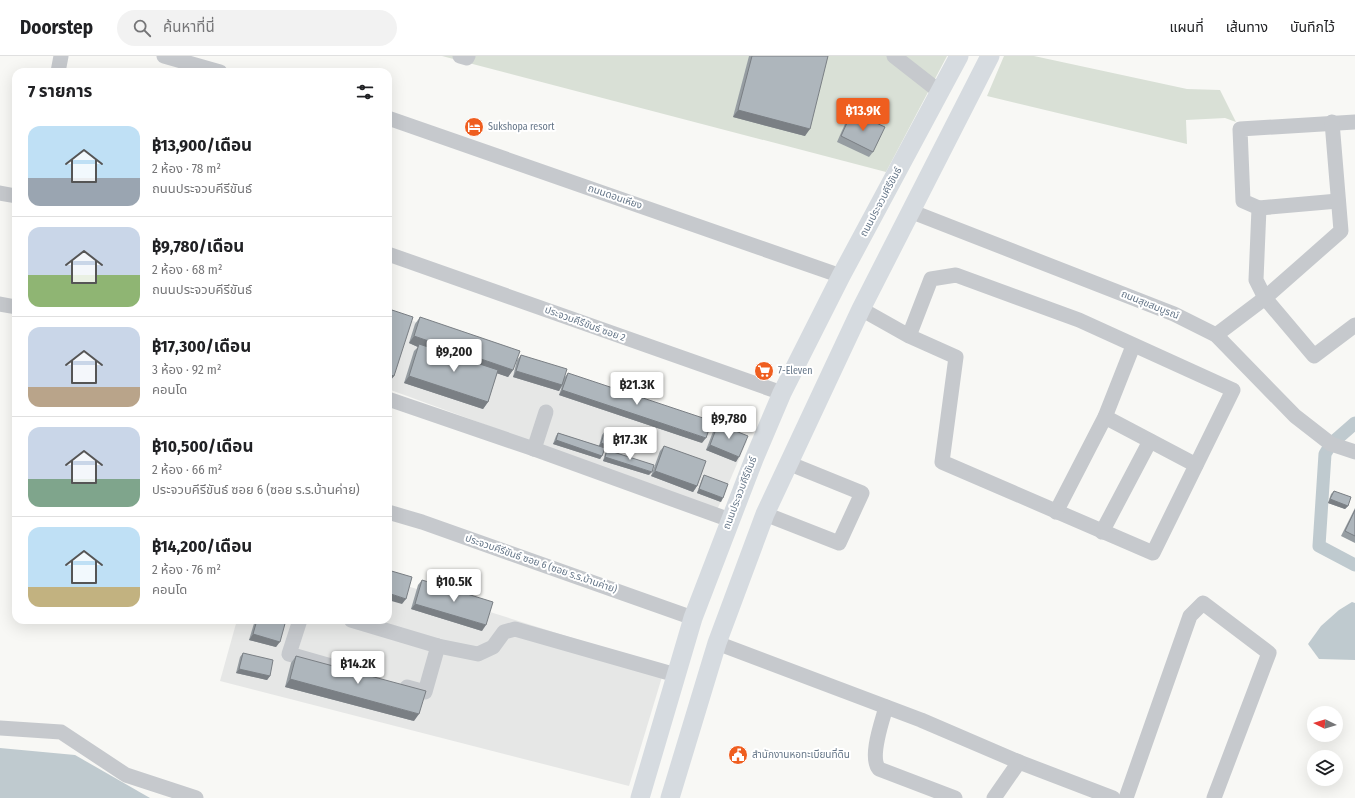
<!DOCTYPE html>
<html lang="th">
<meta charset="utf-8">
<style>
body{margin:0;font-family:"Fira Sans Condensed","Noto Sans Thai",sans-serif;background:#f2f2f2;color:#202124;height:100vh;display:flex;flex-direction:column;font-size:15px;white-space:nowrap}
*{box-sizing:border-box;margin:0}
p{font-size:13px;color:#757577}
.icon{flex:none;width:22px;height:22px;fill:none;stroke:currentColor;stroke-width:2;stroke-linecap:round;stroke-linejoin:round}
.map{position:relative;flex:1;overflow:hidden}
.sheet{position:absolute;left:12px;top:12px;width:380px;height:556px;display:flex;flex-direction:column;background:#fff;border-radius:12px;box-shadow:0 4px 16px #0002}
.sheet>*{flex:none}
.needle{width:26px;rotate:275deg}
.fabs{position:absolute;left:1307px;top:650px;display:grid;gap:8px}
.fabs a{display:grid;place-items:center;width:36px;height:36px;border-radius:50%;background:#fff;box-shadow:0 4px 16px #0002;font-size:20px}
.price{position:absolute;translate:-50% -34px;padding:0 9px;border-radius:4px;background:#fff;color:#222;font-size:13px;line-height:26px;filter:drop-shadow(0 1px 2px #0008)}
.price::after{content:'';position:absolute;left:50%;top:24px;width:12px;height:9px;margin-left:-6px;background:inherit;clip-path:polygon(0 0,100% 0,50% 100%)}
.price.on{background:#ef5e1f;color:#fff}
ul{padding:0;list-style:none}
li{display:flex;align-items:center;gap:12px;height:100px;padding:0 16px}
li+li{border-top:1px solid #e0e0e0}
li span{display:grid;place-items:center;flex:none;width:112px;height:80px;border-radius:12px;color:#555}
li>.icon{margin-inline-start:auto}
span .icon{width:48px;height:48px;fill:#fffc;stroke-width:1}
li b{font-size:17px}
h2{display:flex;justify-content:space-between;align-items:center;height:48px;padding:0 16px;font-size:17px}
header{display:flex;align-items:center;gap:24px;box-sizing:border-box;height:56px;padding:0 20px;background:#fff;border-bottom:1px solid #e0e0e0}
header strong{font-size:19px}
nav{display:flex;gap:22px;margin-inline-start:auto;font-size:14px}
.search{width:280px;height:36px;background:#f2f2f2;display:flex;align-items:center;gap:10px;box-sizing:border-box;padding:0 14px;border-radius:22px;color:#757577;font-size:15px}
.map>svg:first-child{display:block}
.built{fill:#e6e7e6}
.green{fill:#d9e0d6}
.water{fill:#bfcacf}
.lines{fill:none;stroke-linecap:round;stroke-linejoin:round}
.canal{stroke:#bfcacf;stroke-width:13}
.minor{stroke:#c6c9cd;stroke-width:15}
.major{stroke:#d6dbe0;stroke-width:19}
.wall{fill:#969da2}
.shaded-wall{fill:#7a7f84}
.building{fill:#aeb6bc;stroke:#7a7f84}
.labels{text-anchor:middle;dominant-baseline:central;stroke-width:4;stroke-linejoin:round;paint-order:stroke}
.poi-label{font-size:10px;fill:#657688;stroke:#fff;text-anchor:start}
.street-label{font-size:10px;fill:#657688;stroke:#fff}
</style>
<header>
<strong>Doorstep</strong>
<div class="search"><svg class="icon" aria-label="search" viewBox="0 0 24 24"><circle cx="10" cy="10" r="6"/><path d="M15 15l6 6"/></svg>ค้นหาที่นี่</div>
<nav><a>แผนที่</a><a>เส้นทาง</a><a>บันทึกไว้</a></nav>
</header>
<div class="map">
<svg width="1355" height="742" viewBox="0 0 1355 742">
<rect width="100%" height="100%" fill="#f8f8f5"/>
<!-- built -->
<g class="built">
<polygon points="388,256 747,385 717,454 388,333"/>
<polygon points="388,524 665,611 629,730 220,625 237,564 388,564"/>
</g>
<!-- green -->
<g class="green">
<polygon points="442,0 947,0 886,116"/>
<polygon points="1004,0 1034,0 1187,33 1220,34 1236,66 1225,62 1186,64 1187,88 987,40"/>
</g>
<!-- water -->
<g class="water">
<polygon points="1352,546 1355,547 1355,604 1319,603 1308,588 1321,570 1339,554"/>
<polygon points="0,692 75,699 150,742 0,742"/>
</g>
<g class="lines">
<!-- canal -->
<polyline class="canal" points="1355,367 1331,388 1325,398 1319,490 1355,509"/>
<!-- minor -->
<g class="minor">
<polyline points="164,0 220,16"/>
<polyline points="460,0 467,2 468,0"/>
<polyline points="894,0 940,36"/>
<polyline points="58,16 61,0"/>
<polyline points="388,62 841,220"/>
<polyline points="1355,66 1240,73 1243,145 1259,152 1256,224 1265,242 1314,300 1355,269"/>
<polyline points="0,137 16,140"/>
<polyline points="1259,152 1338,145"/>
<polyline points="910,155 1174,258 1216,279 1295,360 1331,388 1355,396"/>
<polyline points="388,198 782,337"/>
<polyline points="0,248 16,251"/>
<polyline points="861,253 909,280 956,301 942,406 1153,497 1233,334 1079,264 956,219 931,223 909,280"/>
<polyline points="1216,279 1265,242 1341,175 1332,66"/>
<polyline points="388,343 534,393 730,464"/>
<polyline points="1105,361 1196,409"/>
<polyline points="534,393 546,356"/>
<polyline points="388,456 422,466 693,562"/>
<polyline points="1056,456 1105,361 1133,290"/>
<polyline points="765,458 839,487 862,437 788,407"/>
<polyline points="1102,476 1150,385"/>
<polyline points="300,564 289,598 338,612"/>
<polyline points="351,564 438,590 478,598 493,591 504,576 515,573 676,619"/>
<polyline points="717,587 921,664 1019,706 1113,742"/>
<polyline points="407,631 425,636 438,590"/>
<path d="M886 651C882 666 869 701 879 713L955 742"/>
<polyline points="0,672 61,676 126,719 196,742"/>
<polyline points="994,742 1019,706"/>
<polyline points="1126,742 1190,560 1203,547 1269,597 1214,742"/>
</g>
<!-- major -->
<g class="major">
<polyline points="640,742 693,562 754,403 782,337 841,220 959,0"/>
<polyline points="670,742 717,587 765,458 861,253 990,0"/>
</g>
</g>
<!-- wall -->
<g class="wall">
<polygon points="749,0 827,0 805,80 733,61"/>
<polygon points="852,56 873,96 869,101 837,86 848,61"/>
<polygon points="392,254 394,320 390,325 388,325 388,260"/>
<polygon points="420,261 513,314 508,321 497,317 488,346 483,353 404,327 414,295 418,291 409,287 415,268"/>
<polygon points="521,299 564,322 568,317 702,387 559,339 562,330 559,335 513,321 517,304"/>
<polygon points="718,368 736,406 706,394 714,373"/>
<polygon points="605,375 618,397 649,419 603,405 605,398 607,394 609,395 604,393 602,400 600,403 553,388 556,380 558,377 599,390 602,379"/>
<polygon points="664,390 697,430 693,436 651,420 660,395"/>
<polygon points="704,419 721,446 697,437 702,423"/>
<polygon points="1334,435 1348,450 1345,453 1328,447 1331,438"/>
<polygon points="1355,452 1355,487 1341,480"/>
<polygon points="422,524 482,575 411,553 418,529"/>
<polygon points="255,564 286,564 276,591 249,584"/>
<polygon points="243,597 270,620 267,624 236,617 240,601"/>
<polygon points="296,600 414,665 285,631 291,607"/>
</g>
<!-- shaded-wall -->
<g class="shaded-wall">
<polygon points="738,54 810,73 805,80 733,61"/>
<polygon points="414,280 513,314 508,321 418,291 419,288 418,291 409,287"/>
<polygon points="516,315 562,329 559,335 513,321"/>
<polygon points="388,318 394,320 390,325 388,325"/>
<polygon points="409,320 488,346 483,353 404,327"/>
<polygon points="562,334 706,382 702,387 559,339"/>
<polygon points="556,384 602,400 600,403 553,388"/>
<polygon points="601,387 620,394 618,398 598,391"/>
<polygon points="710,389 739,401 736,406 706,394"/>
<polygon points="605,401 652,416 649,419 603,405"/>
<polygon points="655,415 697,430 693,436 651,420"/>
<polygon points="699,433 723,442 721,446 697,437"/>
<polygon points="1330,443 1348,450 1345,453 1328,447"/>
<polygon points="388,537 406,543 402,548 388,544"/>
<polygon points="415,548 486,569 482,575 411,553"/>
<polygon points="253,578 280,586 276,591 249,584"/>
<polygon points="239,613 270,620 267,624 236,617"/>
<polygon points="290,623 419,658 414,665 285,631"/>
</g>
<!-- building -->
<g class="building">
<polygon points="752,0 828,0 810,73 738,54"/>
<polygon points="852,56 885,71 873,96 841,80"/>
<polygon points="392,254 413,261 394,320 388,318 388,266"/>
<polygon points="420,261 520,295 513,314 414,280"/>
<polygon points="419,288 498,314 488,346 409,320"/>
<polygon points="521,299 567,313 562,329 516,315"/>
<polygon points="568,317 712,365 706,382 562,334"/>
<polygon points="718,368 748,380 739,401 710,389"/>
<polygon points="605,375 624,382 620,394 601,387"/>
<polygon points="558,377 605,392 602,400 556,384"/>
<polygon points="664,390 706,405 697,430 655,415"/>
<polygon points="607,394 654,409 652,416 605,401"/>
<polygon points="704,419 728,428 723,442 699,433"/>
<polygon points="1334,435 1351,441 1348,450 1330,443"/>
<polygon points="1355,454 1355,480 1345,475"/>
<polygon points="388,514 412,521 406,543 388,537"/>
<polygon points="422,524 493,546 486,569 415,548"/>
<polygon points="257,564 286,564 280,586 253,578"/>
<polygon points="243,597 273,604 270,620 239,613"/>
<polygon points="296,600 426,635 419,658 290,623"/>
</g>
<!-- icons -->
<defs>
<g id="hotel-disc" transform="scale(1)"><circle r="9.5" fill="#ef5e1f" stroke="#fff"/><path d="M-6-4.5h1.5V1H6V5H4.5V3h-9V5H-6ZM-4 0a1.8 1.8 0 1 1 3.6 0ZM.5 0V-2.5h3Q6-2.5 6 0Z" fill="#fff"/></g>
<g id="supermarket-disc" transform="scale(1)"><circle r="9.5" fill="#ef5e1f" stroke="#fff"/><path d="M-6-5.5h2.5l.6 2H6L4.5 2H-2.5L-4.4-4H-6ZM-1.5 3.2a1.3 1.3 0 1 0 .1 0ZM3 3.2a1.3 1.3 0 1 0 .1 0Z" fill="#fff"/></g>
<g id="civic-disc" transform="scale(1)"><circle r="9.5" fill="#ef5e1f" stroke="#fff"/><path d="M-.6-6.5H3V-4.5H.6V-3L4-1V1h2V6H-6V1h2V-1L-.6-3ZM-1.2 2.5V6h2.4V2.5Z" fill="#fff"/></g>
</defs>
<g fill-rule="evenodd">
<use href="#hotel-disc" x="474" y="71"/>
<use href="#supermarket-disc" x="764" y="315"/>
<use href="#civic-disc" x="738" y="699"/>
</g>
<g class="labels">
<!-- poi labels -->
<g class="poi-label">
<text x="488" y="71">Sukshopa resort</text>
<text x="778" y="315">7-Eleven</text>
<text x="752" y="699">สำนักงานหอทะเบียนที่ดิน</text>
</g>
<!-- street labels -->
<g class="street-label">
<text transform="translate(615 141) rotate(19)">ถนนดอนเหียง</text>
<text transform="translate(881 146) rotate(-62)">ถนนประจวบคีรีขันธ์</text>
<text transform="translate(1150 249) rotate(22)">ถนนสุขสมบูรณ์</text>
<text transform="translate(585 268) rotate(20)">ประจวบคีรีขันธ์ ซอย 2</text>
<text transform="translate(740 437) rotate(-69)">ถนนประจวบคีรีขันธ์</text>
<text transform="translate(541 508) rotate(19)">ประจวบคีรีขันธ์ ซอย 6 (ซอย ร.ร.บ้านค่าย)</text>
</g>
</g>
</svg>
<div class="fabs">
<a><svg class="needle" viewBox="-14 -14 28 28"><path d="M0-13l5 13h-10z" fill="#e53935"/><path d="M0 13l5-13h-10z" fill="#757577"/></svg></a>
<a><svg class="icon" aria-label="layers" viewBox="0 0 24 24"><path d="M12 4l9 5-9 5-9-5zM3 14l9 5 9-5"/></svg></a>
</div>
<b class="price on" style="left:863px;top:76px">฿13.9K</b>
<b class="price" style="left:454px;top:317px">฿9,200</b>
<b class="price" style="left:637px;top:350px">฿21.3K</b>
<b class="price" style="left:729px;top:384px">฿9,780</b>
<b class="price" style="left:630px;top:405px">฿17.3K</b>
<b class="price" style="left:454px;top:547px">฿10.5K</b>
<b class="price" style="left:358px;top:629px">฿14.2K</b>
<section class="sheet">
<h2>7 รายการ<svg class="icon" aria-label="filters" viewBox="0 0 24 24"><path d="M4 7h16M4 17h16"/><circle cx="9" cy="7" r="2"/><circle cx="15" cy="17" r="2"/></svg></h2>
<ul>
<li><span style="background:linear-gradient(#bfe0f5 65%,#9aa5b1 0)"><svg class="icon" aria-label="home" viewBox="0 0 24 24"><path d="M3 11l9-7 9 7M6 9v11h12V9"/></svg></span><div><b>฿13,900/เดือน</b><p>2 ห้อง · 78 m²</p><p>ถนนประจวบคีรีขันธ์</p></div></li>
<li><span style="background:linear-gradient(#c9d6e8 60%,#8fb573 0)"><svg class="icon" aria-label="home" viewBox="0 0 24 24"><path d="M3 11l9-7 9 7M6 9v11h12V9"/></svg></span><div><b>฿9,780/เดือน</b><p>2 ห้อง · 68 m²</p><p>ถนนประจวบคีรีขันธ์</p></div></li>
<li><span style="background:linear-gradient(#c9d6e8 75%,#b9a48a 0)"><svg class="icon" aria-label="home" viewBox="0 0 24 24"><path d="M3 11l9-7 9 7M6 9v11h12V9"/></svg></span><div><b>฿17,300/เดือน</b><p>3 ห้อง · 92 m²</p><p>คอนโด</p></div></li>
<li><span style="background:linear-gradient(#c9d6e8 65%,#7fa58c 0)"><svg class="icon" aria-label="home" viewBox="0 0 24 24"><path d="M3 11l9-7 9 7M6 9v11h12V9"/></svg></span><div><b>฿10,500/เดือน</b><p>2 ห้อง · 66 m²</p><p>ประจวบคีรีขันธ์ ซอย 6 (ซอย ร.ร.บ้านค่าย)</p></div></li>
<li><span style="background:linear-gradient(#bfe0f5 75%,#c2b280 0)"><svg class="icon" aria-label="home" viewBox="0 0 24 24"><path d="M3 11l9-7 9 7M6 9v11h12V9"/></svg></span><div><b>฿14,200/เดือน</b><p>2 ห้อง · 76 m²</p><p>คอนโด</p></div></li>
</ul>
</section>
</div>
